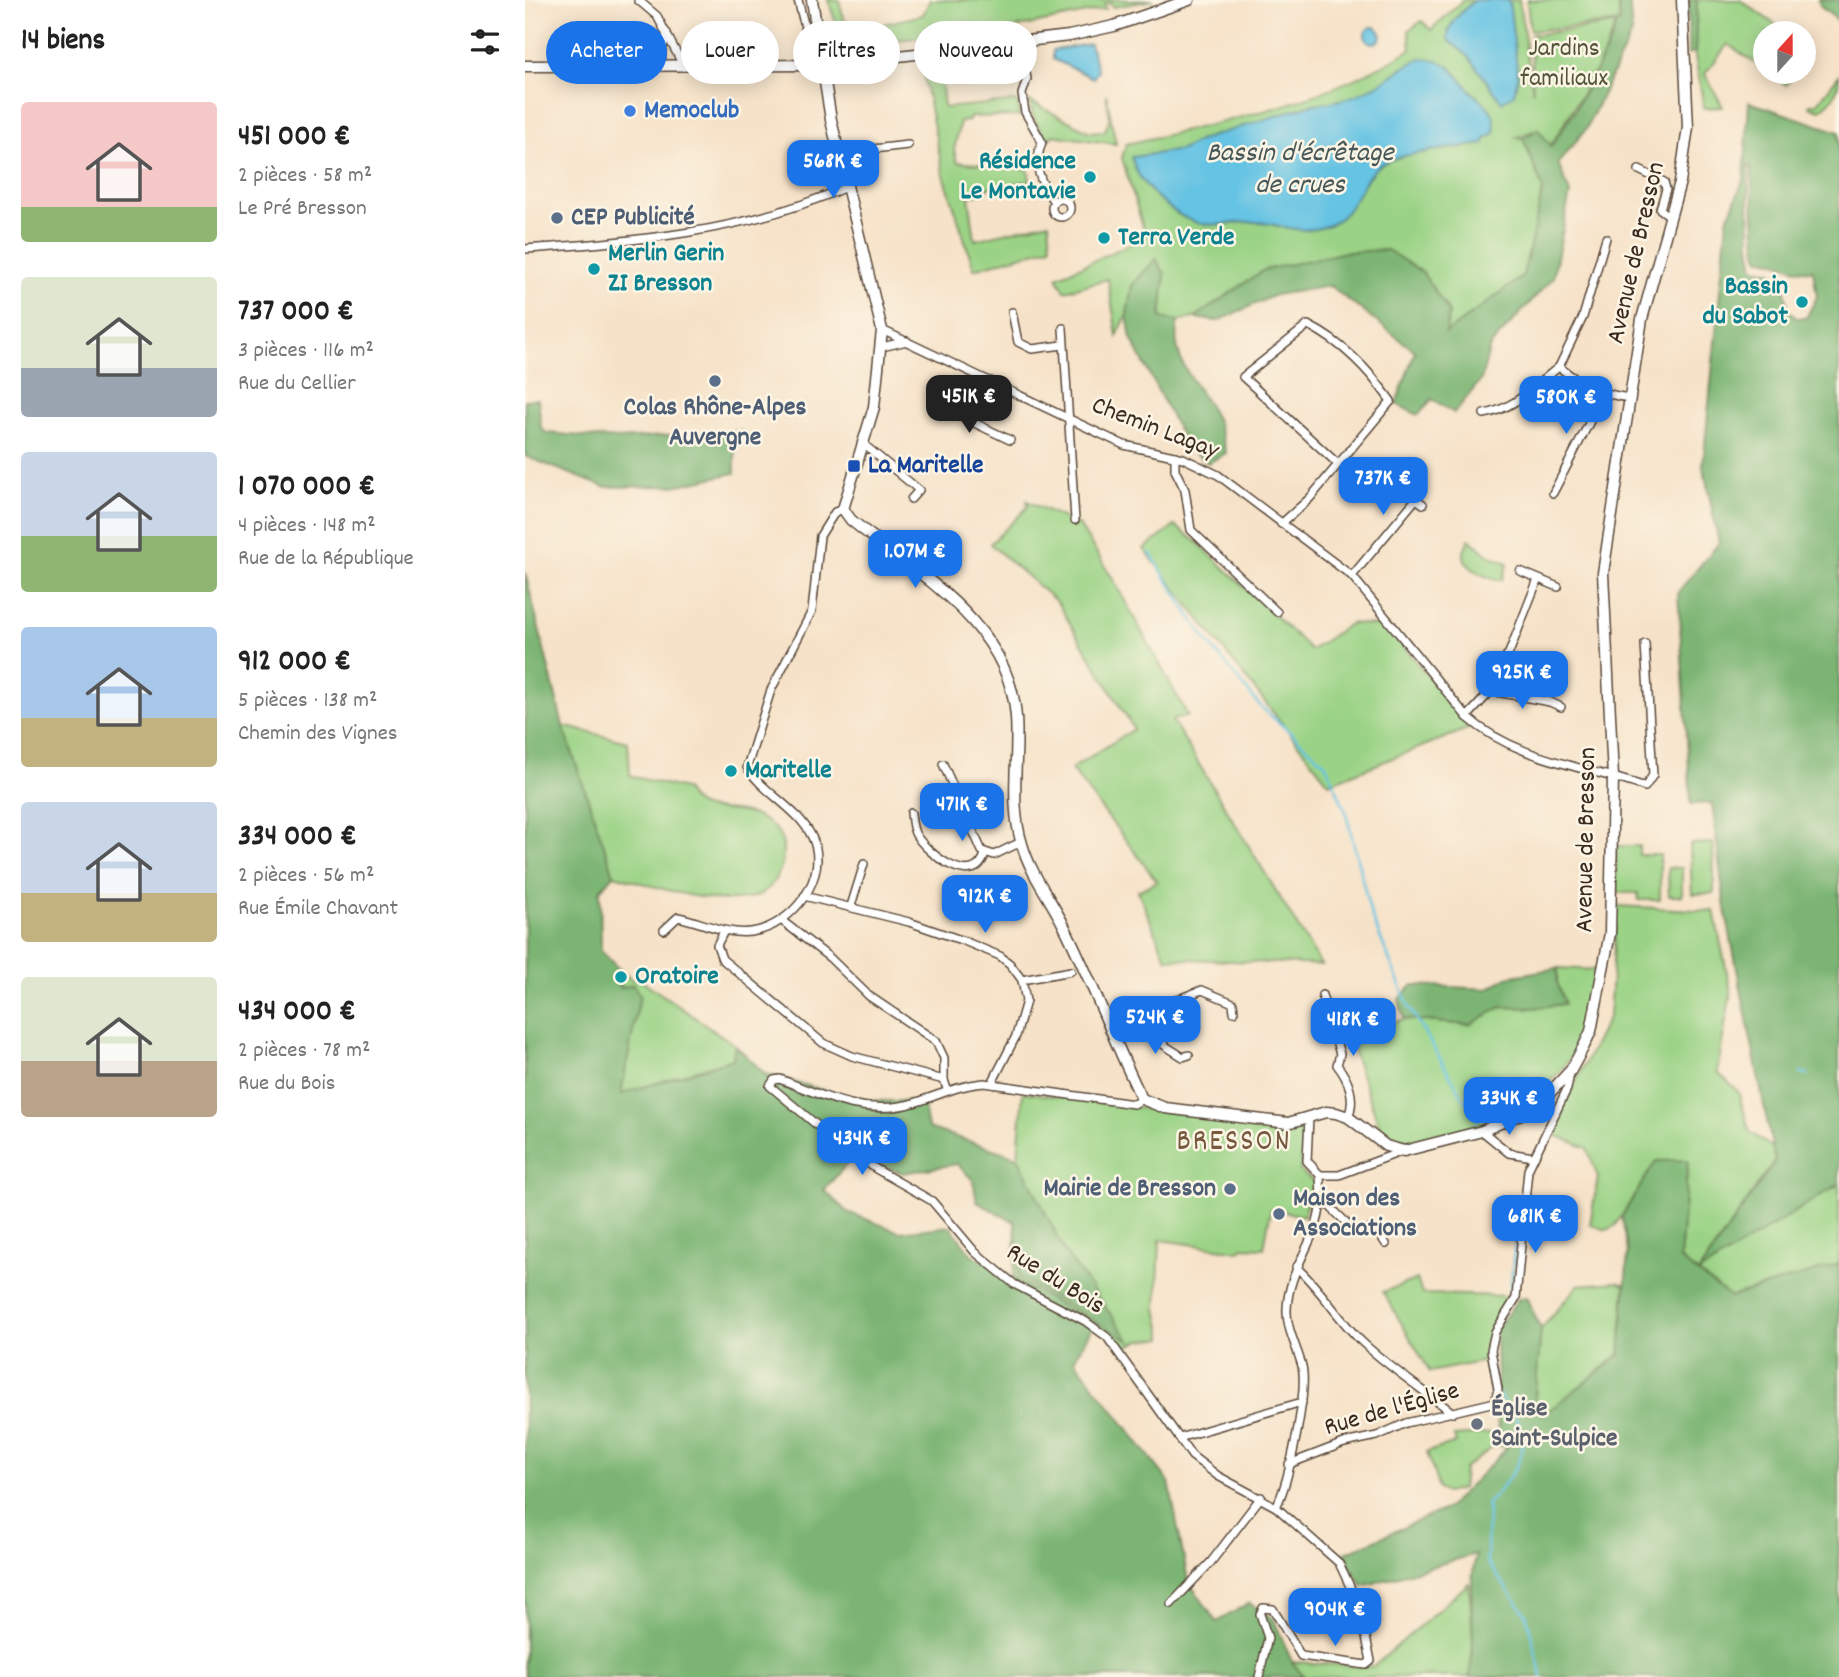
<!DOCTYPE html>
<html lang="fr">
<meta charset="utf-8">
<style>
body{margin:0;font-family:Dekko,sans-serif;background:#f2f2f2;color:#222;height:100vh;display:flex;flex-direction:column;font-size:26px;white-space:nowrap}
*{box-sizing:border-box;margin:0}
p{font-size:23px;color:#767676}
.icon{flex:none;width:38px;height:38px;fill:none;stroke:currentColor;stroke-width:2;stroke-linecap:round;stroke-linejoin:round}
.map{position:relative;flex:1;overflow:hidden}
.drawer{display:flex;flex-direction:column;background:#fff;width:525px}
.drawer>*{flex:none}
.guide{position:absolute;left:21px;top:21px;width:665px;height:63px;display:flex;gap:14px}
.needle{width:46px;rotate:21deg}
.tools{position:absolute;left:1228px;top:21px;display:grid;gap:14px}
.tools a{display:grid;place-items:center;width:63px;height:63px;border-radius:50%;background:#fff;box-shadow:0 4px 18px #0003;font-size:35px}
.price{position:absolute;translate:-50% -60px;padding:0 16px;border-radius:14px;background:#1a73e8;color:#fff;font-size:23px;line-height:46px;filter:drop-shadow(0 2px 4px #0008)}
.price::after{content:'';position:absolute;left:50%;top:42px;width:21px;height:16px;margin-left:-10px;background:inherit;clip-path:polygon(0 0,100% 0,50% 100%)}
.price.selected{background:#222;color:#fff}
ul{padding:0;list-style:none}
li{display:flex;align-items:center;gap:21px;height:175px;padding:0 21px}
li span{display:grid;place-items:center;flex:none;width:196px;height:140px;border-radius:7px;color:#555}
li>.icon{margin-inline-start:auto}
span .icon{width:84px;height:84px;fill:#fffc;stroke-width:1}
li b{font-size:30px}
h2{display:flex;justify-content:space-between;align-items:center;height:84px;padding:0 21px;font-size:30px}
.pill{padding:0 24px;border-radius:32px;background:#fff;box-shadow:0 4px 18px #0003;font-size:24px;line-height:63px}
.pill.selected{background:#1a73e8;color:#fff}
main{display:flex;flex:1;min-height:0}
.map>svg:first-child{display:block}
.green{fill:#9bd386;stroke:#6b7e52;stroke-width:2}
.forest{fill:#7cb573;stroke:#5c7048;stroke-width:2;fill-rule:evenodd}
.water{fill:#65c3e3;stroke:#507680;stroke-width:2}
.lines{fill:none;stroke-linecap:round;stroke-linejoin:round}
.stream{stroke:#65c3e3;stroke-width:2.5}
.street-casing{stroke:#574638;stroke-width:10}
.secondary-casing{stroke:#574638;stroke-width:13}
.street{stroke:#fff;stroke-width:7}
.secondary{stroke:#fff;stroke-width:10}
.shop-dot{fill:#3f7fe0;stroke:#fcf5e5;stroke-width:2.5}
.culture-dot{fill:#0f9aa8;stroke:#fcf5e5;stroke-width:2.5}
.service-dot{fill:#5c6f8a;stroke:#fcf5e5;stroke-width:2.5}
.transit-dot{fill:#1a4fb4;stroke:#fcf5e5;stroke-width:2.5}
.worship-dot{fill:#6b7280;stroke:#fcf5e5;stroke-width:2.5}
.labels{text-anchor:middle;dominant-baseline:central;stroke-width:5;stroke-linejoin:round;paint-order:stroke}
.park-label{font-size:26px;fill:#535438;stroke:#fcf5e5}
.shop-label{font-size:26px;font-weight:bold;fill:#366cbe;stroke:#fcf5e5;text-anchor:start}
.culture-label{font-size:26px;font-weight:bold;fill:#0d838f;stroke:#fcf5e5;text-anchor:start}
.service-label{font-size:26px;font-weight:bold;fill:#4e5e75;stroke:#fcf5e5;text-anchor:start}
.street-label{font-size:26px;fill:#3b2a1e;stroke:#fcf5e5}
.transit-label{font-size:26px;font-weight:bold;fill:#164399;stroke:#fcf5e5;text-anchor:start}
.worship-label{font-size:26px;font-weight:bold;fill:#5b616d;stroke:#fcf5e5;text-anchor:start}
.water-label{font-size:28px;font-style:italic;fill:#485859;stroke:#fcf5e5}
.quarter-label{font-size:30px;letter-spacing:2px;fill:#75583d;stroke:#fcf5e5}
</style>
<main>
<section class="drawer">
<h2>14 biens<svg class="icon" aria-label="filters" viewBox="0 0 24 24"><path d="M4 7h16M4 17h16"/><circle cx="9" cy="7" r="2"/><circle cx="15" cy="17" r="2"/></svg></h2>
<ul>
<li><span style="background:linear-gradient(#f6c9c9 75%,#8fb573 0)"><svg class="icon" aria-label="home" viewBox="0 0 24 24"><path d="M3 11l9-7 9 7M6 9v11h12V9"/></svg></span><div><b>451 000 €</b><p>2 pièces · 58 m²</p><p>Le Pré Bresson</p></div></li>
<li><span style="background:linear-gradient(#dfe7d0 65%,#9aa5b1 0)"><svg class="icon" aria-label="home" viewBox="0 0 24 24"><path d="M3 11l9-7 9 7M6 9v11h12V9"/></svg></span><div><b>737 000 €</b><p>3 pièces · 116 m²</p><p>Rue du Cellier</p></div></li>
<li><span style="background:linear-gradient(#c9d6e8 60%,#8fb573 0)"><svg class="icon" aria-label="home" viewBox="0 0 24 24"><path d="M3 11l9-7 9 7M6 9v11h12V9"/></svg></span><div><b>1 070 000 €</b><p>4 pièces · 148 m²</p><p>Rue de la République</p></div></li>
<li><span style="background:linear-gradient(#a9c7e8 65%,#c2b280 0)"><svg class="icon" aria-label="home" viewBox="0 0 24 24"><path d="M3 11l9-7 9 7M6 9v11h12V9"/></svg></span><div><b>912 000 €</b><p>5 pièces · 138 m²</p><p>Chemin des Vignes</p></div></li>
<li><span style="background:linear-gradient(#c9d6e8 65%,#c2b280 0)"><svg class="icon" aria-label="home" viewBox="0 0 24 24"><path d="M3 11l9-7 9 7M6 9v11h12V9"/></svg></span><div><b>334 000 €</b><p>2 pièces · 56 m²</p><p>Rue Émile Chavant</p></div></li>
<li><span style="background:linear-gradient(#dfe7d0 60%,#b9a48a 0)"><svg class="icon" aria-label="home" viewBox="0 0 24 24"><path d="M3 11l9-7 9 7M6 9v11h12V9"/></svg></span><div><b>434 000 €</b><p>2 pièces · 78 m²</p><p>Rue du Bois</p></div></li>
</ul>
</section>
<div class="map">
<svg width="1314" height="1677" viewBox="0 0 1314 1677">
<rect width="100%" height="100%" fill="#fcf5e5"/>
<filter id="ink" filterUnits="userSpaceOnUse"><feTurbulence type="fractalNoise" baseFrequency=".0143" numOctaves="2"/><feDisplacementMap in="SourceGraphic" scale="14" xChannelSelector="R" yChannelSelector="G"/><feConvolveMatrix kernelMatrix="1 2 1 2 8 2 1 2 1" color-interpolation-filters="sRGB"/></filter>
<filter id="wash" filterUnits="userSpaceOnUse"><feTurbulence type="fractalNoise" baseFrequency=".00686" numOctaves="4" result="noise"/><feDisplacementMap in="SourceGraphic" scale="28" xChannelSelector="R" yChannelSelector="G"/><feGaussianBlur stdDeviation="1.57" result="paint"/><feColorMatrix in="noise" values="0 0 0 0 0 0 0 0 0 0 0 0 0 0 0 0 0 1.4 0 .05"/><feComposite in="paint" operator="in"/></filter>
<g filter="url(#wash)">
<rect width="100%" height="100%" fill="#f6e2c8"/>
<!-- green -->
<g class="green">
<polygon points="303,0 314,0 319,20 326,24 336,23 337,29 398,15 405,0 629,0 587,7 586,3 579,4 581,9 484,29 330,44 317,40"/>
<path d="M938 0H994L1008 92 1006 35 1091 24 1076 62 1025 147 1013 129 992 137 998 138 1018 189 998 276 920 334 924 312 897 272 739 270 669 318 653 321 636 319 640 274 631 260 607 285 602 315 592 336 583 279 540 291 532 277 621 237 597 158 601 144C699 122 799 103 886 49L884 30 897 21 906 30Z"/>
<polygon points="1002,0 1093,0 1095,22 1005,31"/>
<polygon points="1172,0 1215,0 1261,32 1268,33 1241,33 1241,71 1203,44 1180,74 1198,107 1179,108 1170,56"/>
<polygon points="424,59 431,65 416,75 419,108 492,101 495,116 445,117 444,121 435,122 429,150 432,162 503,169 505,181 461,188 460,192 444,196 450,240 524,222 526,247 449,269 418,172 397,69 398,62"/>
<polygon points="1242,72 1271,72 1261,85"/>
<path d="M1314 75C1314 91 1308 101 1295 110L1285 107V104H1292Z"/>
<polygon points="581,94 591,144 527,135 526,138 520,137 509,119 504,101 565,132 580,131 585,117"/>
<polygon points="502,501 554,525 588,579 663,716 647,720 796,965 641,958 613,891 632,881 546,769 609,729 532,602 465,544 503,507"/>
<polygon points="650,526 671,541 786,650 826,623 863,627 945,728 804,783 619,549"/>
<path d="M944 539 963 555 983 563 977 580C965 580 940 569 939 556 938 551 942 544 944 539Z"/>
<path d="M38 726 103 742 105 776 160 789C170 812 189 809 209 811 231 813 259 826 258 850 258 865 255 872 247 884 222 921 124 884 89 875Z"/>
<polygon points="1188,843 1189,893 1167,894 1165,844"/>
<polygon points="1091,846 1114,846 1114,855 1135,855 1135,900 1114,900 1113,893 1091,893"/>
<polygon points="1143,868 1157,868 1157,896 1144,896"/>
<polygon points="1092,906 1189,911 1206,992 1192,1072 1213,1091 1225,1132 1248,1148 1250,1160 1174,1271 1314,1184 1314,1264 1205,1297 1155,1259 1163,1161 1131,1161 1091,1225 1082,1230 1065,1224 1073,1177 1062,1148 1025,1133 1084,1016"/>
<path d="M1033 968 1073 970C1063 997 1065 1026 1049 1052 1023 1096 952 1137 902 1144 889 1145 868 1135 856 1131L823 1037 879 1019 944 1025 976 1007 1007 1008 1039 1004 1032 982Z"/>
<polygon points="95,970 107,980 116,980 210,1045 208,1059 95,1095 115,995 95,988 91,972"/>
<polygon points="498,1092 781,1130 775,1171 791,1183 791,1201 782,1203 779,1216 746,1209 739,1248 717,1247 714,1251 635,1240 632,1308 638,1338 616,1340 601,1347 569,1324 489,1279 493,1157"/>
<polygon points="892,1279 897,1294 983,1296 961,1346 961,1361 905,1372 858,1292"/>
<polygon points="1092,1282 1100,1285 1095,1354 1018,1416 1009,1408 1016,1329 1053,1285"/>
<polygon points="971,1433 972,1444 939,1469 937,1489 921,1493 914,1489 902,1452 931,1443 929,1436"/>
<polygon points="944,1583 949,1654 944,1677 779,1677 767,1662 848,1667"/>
</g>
<!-- forest -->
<g class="forest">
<polygon points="1093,0 1104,0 1107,33 1061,129 1033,163 1045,193 1028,278 965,346 956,380 929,413 907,399 893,415 871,404 890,351 805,286 750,295 693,321 669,318 739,270 821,252 862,250 897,272 924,312 921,333 998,276 1018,189 998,138 1013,129 1026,146 1050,110 1088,37 1091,24 1095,22"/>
<polygon points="1164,0 1172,0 1170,52 1163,54"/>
<polygon points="1293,0 1314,0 1314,21 1296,7"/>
<path d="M1224 102 1314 132V1184L1173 1273 1205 1297 1314 1264V1677H944C953 1634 941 1598 951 1554L838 1586 816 1555 923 1508 982 1448 973 1445 971 1330 993 1299 1001 1297 1016 1329 1009 1408 1018 1415 1095 1355 1103 1252 1097 1216 1131 1161 1163 1160 1155 1259 1173 1273 1250 1161 1200 908 1187 803 1166 804 1153 592 1194 543 1178 465 1202 220 1219 179ZM1223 165 1226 166 1231 250 1235 259C1254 259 1270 273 1288 270L1292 297 1281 318H1271L1263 309 1259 281 1245 271 1229 268 1225 246Z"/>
<path d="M631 259 640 274 636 318 653 321C643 362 677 387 692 421 696 431 698 443 701 453L683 463 662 447 606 338 602 315 607 285Z"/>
<polygon points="13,399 16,427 21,433 93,439 216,431 210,448 210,473 149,486 79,487 0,456 0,400"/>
<polygon points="0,572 38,726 89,875 75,890 76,951 95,970 91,972 95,988 108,985 115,995 96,1094 208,1059 210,1045 240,1074 334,1100 398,1102 403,1128 493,1157 540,1252 606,1342 494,1277 490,1222 452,1202 448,1180 432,1164 378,1173 328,1157 299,1190 322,1212 375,1232 425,1226 446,1254 569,1324 549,1360 644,1482 663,1581 692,1622 724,1603 749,1620 767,1662 779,1677 0,1677"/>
<polygon points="1033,968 1032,982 1040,1004 1007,1008 976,1007 944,1025 879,1019 874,999 888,985 963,989 982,977"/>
</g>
<!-- water -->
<g class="water">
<path d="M949 0H984L993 76 989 94 977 102 943 56 923 40C921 23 938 12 949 0Z"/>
<circle cx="848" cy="35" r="8"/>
<polygon points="565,44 573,71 568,78 528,59 528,50"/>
<path d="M897 58C929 62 928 72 947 92 962 107 972 108 969 134L960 138 959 144C933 148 876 152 855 165 833 180 831 217 799 227 775 235 755 224 731 222 714 221 694 227 677 224 651 219 611 184 607 157L656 150 678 139 788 104C809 103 830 97 848 87 866 78 878 65 897 58Z"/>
</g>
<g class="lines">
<!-- stream -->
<g class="stream">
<polyline points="625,553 678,636 735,706 800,763 820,809 846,915 884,1007 953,1122"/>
<polyline points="1276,1073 1283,1074"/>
<polyline points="984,1304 994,1205"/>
<polyline points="964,1358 968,1379"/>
<path d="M974 1395C978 1406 988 1412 993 1423 1007 1454 983 1482 963 1503L962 1562 1001 1614 1017 1677"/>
</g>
</g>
</g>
<g filter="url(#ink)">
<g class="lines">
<!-- street casing -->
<g class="street-casing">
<g id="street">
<polyline points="113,0 132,16 159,67"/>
<polyline points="273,0 285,47"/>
<path d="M496 42 502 79 497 94 500 112 517 142C508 166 514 181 529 202"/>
<polyline points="136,67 137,50 142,33"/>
<polyline points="313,153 383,145"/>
<polyline points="1114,170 1139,182 1141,189 1135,209 1146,217"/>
<circle cx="536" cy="208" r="9"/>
<path d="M0 249C110 241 219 233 321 187"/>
<polyline points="487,312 493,342 507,349 538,345"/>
<polyline points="538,328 550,520"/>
<path d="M357 330 599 445 658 458 693 475 827 576 942 717C991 760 1060 766 1120 787L1128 775 1120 644"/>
<polyline points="357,347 382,341"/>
<polyline points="1034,367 1058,317 1081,238"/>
<polyline points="414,406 485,440"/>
<path d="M959 414C990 409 1010 385 1034 367 1054 383 1078 395 1105 398"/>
<polyline points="448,422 466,381"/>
<polyline points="337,443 394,490 386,499"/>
<polyline points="650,456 650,470 660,490 666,530 752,612"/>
<polyline points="1028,493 1080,392"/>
<path d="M756 524 785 498 866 401C843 369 818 343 783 325L718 377 813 464"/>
<polyline points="995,571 1033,587"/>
<polyline points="827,576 891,499 898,504"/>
<polyline points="966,691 1025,702 1036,707"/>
<polyline points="942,717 966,691 968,672 984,653 1013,579"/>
<polyline points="418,764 457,851 469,855 496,842"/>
<path d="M386 813C387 821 387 828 391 835 402 853 449 891 460 854"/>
<polyline points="279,896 384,922 439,941 475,956 485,964 497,980 501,1001 491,1036 467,1083"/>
<polyline points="326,906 339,864"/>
<polyline points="256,920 305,958 344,996 411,1041 419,1058 419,1080"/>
<path d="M139 930 153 917C177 922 201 935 226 932 267 927 306 876 287 837 273 808 239 794 222 767L246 690 287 611 295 536 310 512 318 509"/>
<polyline points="199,931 192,945 197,959 298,1043 327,1056 419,1080 422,1089"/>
<polyline points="497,980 546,971"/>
<path d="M797 995 815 1054 812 1065C824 1080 831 1099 823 1117"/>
<polyline points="625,1010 639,1045 658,1057 664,1055"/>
<polyline points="582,1023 617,1008 625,1010 677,990 708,1003 709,1012"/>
<path d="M617 1099 609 1104 459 1083C433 1085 415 1095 392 1102 343 1118 300 1097 255 1079L249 1080 245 1086 311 1141 351 1169 407 1201 450 1252 489 1284 560 1321 582 1337 667 1456 693 1476 751 1507 814 1563 835 1608 846 1661 841 1665 776 1656 748 1609 738 1608 735 1614 743 1638 734 1677"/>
<polyline points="957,1131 984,1153 1008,1157"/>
<polyline points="795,1175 814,1175 878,1151"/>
<path d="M797 1199 832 1233C849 1226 851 1229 861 1244"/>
<path d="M771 1267C797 1290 813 1319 837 1342 865 1368 897 1389 928 1413"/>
<polyline points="654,1438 777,1402"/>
<polyline points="764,1464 819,1443 852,1436 881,1423 970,1402 973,1389 966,1350 970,1332 991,1298 1003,1170 1042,1089 1045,1073"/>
<path d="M751 1507C764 1483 783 1391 777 1366 772 1347 761 1328 762 1309 763 1278 780 1255 790 1228 797 1210 796 1194 795 1175L782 1161 784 1117"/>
<polyline points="646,1604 686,1562 736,1497"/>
</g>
</g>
<!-- secondary casing -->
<g class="secondary-casing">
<g id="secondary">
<path d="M287 0 306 120 357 330 349 407 318 509 326 520C391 573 485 624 491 717 494 759 484 803 497 844 505 873 525 898 538 924 567 981 589 1042 617 1099L640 1108 763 1123 801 1112 811 1113 823 1117 861 1146 879 1151 957 1131 998 1113 1019 1099 1046 1070 1059 1046 1066 1031 1085 933 1088 777 1078 573 1117 319 1155 182 1163 127 1157 0"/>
<polyline points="0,66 297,65 544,36 589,26 664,0"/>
</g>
</g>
<!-- street -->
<use href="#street" class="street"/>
<!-- secondary -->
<use href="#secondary" class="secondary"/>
</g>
</g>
<!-- markers -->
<circle class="shop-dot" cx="105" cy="111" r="7"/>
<g class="culture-dot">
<circle cx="565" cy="177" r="7"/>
<circle cx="579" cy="238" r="7"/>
<circle cx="69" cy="269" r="7"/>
<circle cx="1277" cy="302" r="7"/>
<circle cx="206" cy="771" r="7"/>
<circle cx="96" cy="977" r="7"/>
</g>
<g class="service-dot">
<circle cx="32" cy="218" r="7"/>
<circle cx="190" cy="381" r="7"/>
<circle cx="705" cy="1189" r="7"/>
<circle cx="754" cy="1214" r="7"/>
</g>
<rect class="transit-dot" x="322" y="459" width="14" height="14" rx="3.5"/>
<circle class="worship-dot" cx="952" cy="1424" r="7"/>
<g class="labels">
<!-- park labels -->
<g class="park-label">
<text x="1039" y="49">Jardins<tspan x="1039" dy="30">familiaux</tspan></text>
</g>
<!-- shop labels -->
<g class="shop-label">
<text x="119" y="111">Memoclub</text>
</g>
<!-- culture labels -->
<g class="culture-label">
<text x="551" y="162" text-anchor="end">Résidence<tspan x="551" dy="30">Le Montavie</tspan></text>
<text x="593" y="238">Terra Verde</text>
<text x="83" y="254">Merlin Gerin<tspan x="83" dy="30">ZI Bresson</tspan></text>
<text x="1263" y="287" text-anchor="end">Bassin<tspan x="1263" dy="30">du Sabot</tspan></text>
<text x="220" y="771">Maritelle</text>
<text x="110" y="977">Oratoire</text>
</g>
<!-- service labels -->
<g class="service-label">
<text x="46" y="218">CEP Publicité</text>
<text x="190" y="408" text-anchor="middle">Colas Rhône-Alpes<tspan x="190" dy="30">Auvergne</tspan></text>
<text x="691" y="1189" text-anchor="end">Mairie de Bresson</text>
<text x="768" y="1199">Maison des<tspan x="768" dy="30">Associations</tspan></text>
</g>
<!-- street labels -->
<g class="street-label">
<text transform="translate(1112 253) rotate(-77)">Avenue de Bresson</text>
<text transform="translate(630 429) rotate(21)">Chemin Lagay</text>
<text transform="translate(1062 840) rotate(-89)">Avenue de Bresson</text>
<text transform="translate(530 1280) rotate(32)">Rue du Bois</text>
<text transform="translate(867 1410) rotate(-16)">Rue de l'Église</text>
</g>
<!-- transit labels -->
<g class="transit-label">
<text x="343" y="466">La Maritelle</text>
</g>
<!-- worship labels -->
<g class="worship-label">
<text x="966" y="1409">Église<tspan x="966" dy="30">Saint-Sulpice</tspan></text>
</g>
<!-- water labels -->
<g class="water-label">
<text x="775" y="155">Bassin d'écrêtage<tspan x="775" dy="32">de crues</tspan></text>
</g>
<!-- quarter labels -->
<g class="quarter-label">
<text x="709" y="1143">BRESSON</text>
</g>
</g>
</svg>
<div class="tools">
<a><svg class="needle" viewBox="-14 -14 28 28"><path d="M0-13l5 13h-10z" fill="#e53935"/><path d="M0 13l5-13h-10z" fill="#767676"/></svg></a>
</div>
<b class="price" style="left:308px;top:200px">568K €</b>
<b class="price selected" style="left:444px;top:435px">451K €</b>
<b class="price" style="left:1041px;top:436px">580K €</b>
<b class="price" style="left:858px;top:517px">737K €</b>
<b class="price" style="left:390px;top:590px">1.07M €</b>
<b class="price" style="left:997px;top:711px">925K €</b>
<b class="price" style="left:437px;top:843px">471K €</b>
<b class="price" style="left:460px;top:935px">912K €</b>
<b class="price" style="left:630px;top:1056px">524K €</b>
<b class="price" style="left:828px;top:1058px">418K €</b>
<b class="price" style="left:984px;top:1137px">334K €</b>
<b class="price" style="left:337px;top:1177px">434K €</b>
<b class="price" style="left:1010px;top:1255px">681K €</b>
<b class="price" style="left:810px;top:1648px">904K €</b>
<div class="guide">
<a class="pill selected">Acheter</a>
<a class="pill">Louer</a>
<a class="pill">Filtres</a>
<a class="pill">Nouveau</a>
</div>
</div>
</main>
